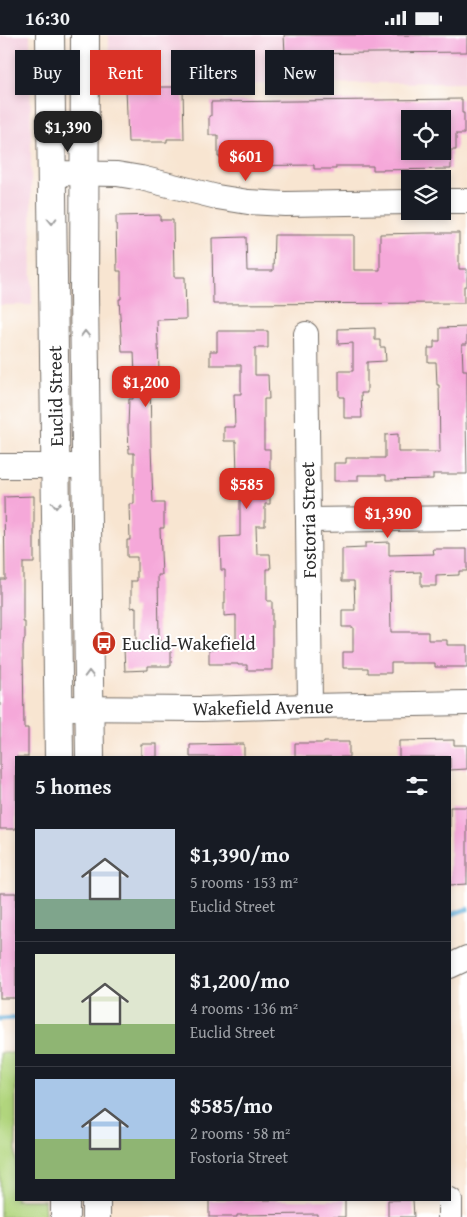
<!DOCTYPE html>
<meta charset="utf-8">
<style>
body{margin:0;font-family:"Gentium Book Plus",serif;background:#20242c;color:#f1f3f6;height:100vh;display:flex;flex-direction:column;font-size:19px;white-space:nowrap}
*{box-sizing:border-box;margin:0}
p{font-size:16px;color:#9ea1a6}
.icon{flex:none;width:28px;height:28px;fill:none;stroke:currentColor;stroke-width:2;stroke-linecap:round;stroke-linejoin:round}
.map{position:relative;flex:1;overflow:hidden}
.side{position:absolute;left:15px;top:721px;width:436px;height:445px;display:flex;flex-direction:column;background:#171b24;border-radius:0px;box-shadow:0 2px 8px #0003}
.side>*{flex:none}
.guide{position:absolute;left:15px;top:15px;width:438px;height:45px;display:flex;gap:10px}
.controls{position:absolute;left:401px;top:75px;display:grid;gap:10px}
.controls a{display:grid;place-items:center;width:50px;height:50px;border-radius:0px;background:#171b24;box-shadow:0 2px 8px #0003;font-size:25px}
.price{position:absolute;translate:-50% -42px;padding:0 11px;border-radius:10px;background:#d93025;color:#fff;font-size:16px;line-height:32px;filter:drop-shadow(0 1px 2px #0008)}
.price::after{content:'';position:absolute;left:50%;top:30px;width:15px;height:11px;margin-left:-8px;background:inherit;clip-path:polygon(0 0,100% 0,50% 100%)}
.price.selected{background:#222;color:#fff}
ul{padding:0;list-style:none}
li{display:flex;align-items:center;gap:15px;height:125px;padding:0 20px}
li+li{border-top:1px solid #363941}
li span{display:grid;place-items:center;flex:none;width:140px;height:100px;border-radius:0px;color:#555}
li>.icon{margin-inline-start:auto}
span .icon{width:60px;height:60px;fill:#fffc;stroke-width:1}
li b{font-size:21px}
h2{display:flex;justify-content:space-between;align-items:center;height:60px;padding:0 20px;font-size:21px}
.chip{padding:0 18px;border-radius:0px;background:#171b24;box-shadow:0 2px 8px #0003;font-size:18px;line-height:45px}
.chip.selected{background:#d93025;color:#fff}
.status{display:flex;justify-content:space-between;align-items:center;height:35px;padding:0 25px;background:#171b24;direction:ltr}
.status svg{height:14px;fill:currentColor}
.map>svg:first-child{display:block}
.built{fill:#f4cfde}
.green{fill:#b1d57d;stroke:#6e8054}
.lines{fill:none;stroke-linecap:round;stroke-linejoin:round}
.stream{stroke:#5eabd7;stroke-width:5}
.building{fill:#f5a8d9}
.minor-casing{stroke:#736c65;stroke-width:26}
.major-casing{stroke:#736c65;stroke-width:30}
.minor{stroke:#fff;stroke-width:24}
.major{stroke:#fff;stroke-width:28}
.oneway{stroke:#a0a0a0}
.labels{text-anchor:middle;dominant-baseline:central;stroke-width:4;stroke-linejoin:round;paint-order:stroke}
.street-label{font-size:19px;fill:#2b2b2b;stroke:#fff}
.poi-label{font-size:19px;fill:#2b2b2b;stroke:#fff;text-anchor:start}
</style>
<div class="status"><b>16:30</b><svg viewBox="0 0 49 12"><path d="M0 12V9h3v3zM5 12V6h3v6zM10 12V3h3v9zM15 12V0h3v12zM26 1h20v11H26zM47 4h2v5h-2z"/></svg></div>
<div class="map">
<svg width="467" height="1182" viewBox="0 0 467 1182">
<rect width="100%" height="100%" fill="#fff"/>
<filter id="ink" filterUnits="userSpaceOnUse"><feTurbulence type="fractalNoise" baseFrequency=".02" numOctaves="2"/><feDisplacementMap in="SourceGraphic" scale="10" xChannelSelector="R" yChannelSelector="G"/><feConvolveMatrix kernelMatrix="1 2 1 2 8 2 1 2 1" color-interpolation-filters="sRGB"/></filter>
<filter id="wash" filterUnits="userSpaceOnUse"><feTurbulence type="fractalNoise" baseFrequency=".0096" numOctaves="4" result="noise"/><feDisplacementMap in="SourceGraphic" scale="20" xChannelSelector="R" yChannelSelector="G"/><feGaussianBlur stdDeviation="1.12" result="paint"/><feColorMatrix in="noise" values="0 0 0 0 0 0 0 0 0 0 0 0 0 0 0 0 0 1.4 0 .05"/><feComposite in="paint" operator="in"/></filter>
<g filter="url(#wash)">
<rect width="100%" height="100%" fill="#f8e5d1"/>
<!-- built -->
<g class="built">
<polygon points="0,0 30,0 32,270 0,270"/>
<polygon points="109,0 467,0 467,47 108,51"/>
</g>
<!-- green -->
<polygon class="green" points="0,1018 16,1018 16,1165 44,1165 45,1182 0,1182"/>
<g class="lines">
<!-- stream -->
<g class="stream">
<polyline points="450,880 467,874"/>
<polyline points="0,984 16,983"/>
</g>
</g>
<g id="blocks">
<!-- building -->
<g class="building">
<polygon points="284,0 467,0 467,17 285,19"/>
<polygon points="126,52 183,52 184,104 167,104 167,107 128,107"/>
<polygon points="462,64 462,78 464,78 464,99 456,99 456,115 442,115 442,84 410,84 410,116 451,116 451,134 373,135 373,131 336,131 336,134 314,134 314,130 222,131 222,122 218,122 218,100 209,100 209,81 211,81 211,67"/>
<polygon points="160,180 160,185 173,185 174,242 185,242 186,284 157,285 159,335 150,336 151,411 153,468 164,468 164,493 160,493 162,540 158,540 159,602 160,602 160,614 171,613 171,631 148,631 148,635 125,636 124,614 136,614 136,572 131,573 131,546 137,546 137,522 127,522 127,505 130,505 129,469 134,469 134,418 129,418 128,393 129,364 133,364 133,341 135,341 134,317 122,317 119,264 121,264 121,236 117,236 116,181"/>
<polygon points="424,198 459,198 459,234 467,234 467,251 464,251 464,268 213,269 212,203 246,202 247,236 273,236 274,200 354,200 354,235 380,235 380,199"/>
<polygon points="467,292 467,309 462,309 463,335 467,335 467,382 466,382 467,439 433,439 433,444 386,445 386,440 358,440 358,446 334,446 334,428 346,428 346,423 385,423 385,400 398,399 398,417 440,417 439,350 437,350 436,327 428,327 428,313 434,313 434,306 440,306 440,293"/>
<polygon points="375,293 375,305 380,305 380,312 385,312 386,326 367,327 367,358 361,358 362,383 344,383 344,362 339,362 339,336 353,336 353,308 338,309 338,294"/>
<polygon points="217,296 268,296 268,313 255,313 255,340 268,340 269,364 264,364 264,414 270,414 270,469 265,469 265,491 256,491 257,519 270,519 271,534 267,534 267,566 272,566 272,635 247,635 247,630 238,630 238,629 209,629 209,614 213,614 213,611 223,611 223,608 236,608 236,580 224,581 224,568 225,568 225,535 221,535 220,502 240,501 240,465 242,465 242,438 237,439 236,406 224,406 224,392 235,392 234,359 241,359 241,330 210,330 210,316 217,316"/>
<polygon points="34,461 34,528 23,528 23,587 25,587 25,604 24,604 23,612 24,693 28,693 28,722 16,722 16,794 0,794 0,544 5,544 4,462"/>
<polygon points="389,507 389,520 434,519 433,514 467,514 467,536 459,536 459,540 436,541 436,551 421,551 421,537 391,538 390,547 391,597 428,597 428,605 447,605 447,610 467,610 467,632 435,632 435,628 391,628 391,638 368,638 368,633 343,633 343,617 353,617 353,592 342,592 342,575 355,575 354,546 342,546 342,514 365,513 365,508"/>
<polygon points="454,705 454,710 467,710 467,734 450,735 450,722 399,722 399,706"/>
<polygon points="324,707 349,707 349,722 295,722 295,708 324,708"/>
<rect x="141" y="709" width="16" height="13"/>
<polygon points="244,709 244,722 190,722 190,710"/>
<polygon points="450,772 467,772 467,849 450,850"/>
<rect x="0" y="858" width="16" height="105"/>
<polygon points="209,1165 345,1165 345,1182 317,1182 317,1179 237,1180 237,1182 209,1182"/>
<polygon points="388,1165 413,1165 414,1182 388,1182"/>
</g>
</g>
</g>
<g filter="url(#ink)">
<use href="#blocks" fill-opacity="0" stroke="#736c65" stroke-width="1"/>
<g class="lines">
<!-- minor casing -->
<g class="minor-casing">
<g id="minor">
<polyline points="51,138 117,139 141,143 217,162 248,167 285,169 410,167"/>
<polyline points="442,166 467,166"/>
<polyline points="306,299 310,671"/>
<polyline points="0,431 86,431"/>
<polyline points="308,485 467,483"/>
<polyline points="59,673 202,674 310,671 467,668"/>
<polyline points="450,931 467,923"/>
<polyline points="450,1165 450,1182"/>
</g>
</g>
<!-- major casing -->
<g class="major-casing">
<g id="major">
<polyline points="50,0 59,722"/>
<polyline points="85,0 84,260 90,722"/>
<polyline points="65,1165 65,1182"/>
<polyline points="96,1165 96,1182"/>
</g>
</g>
<!-- minor -->
<use href="#minor" class="minor"/>
<!-- major -->
<use href="#major" class="major"/>
</g>
<!-- one-way arrows -->
<defs><path id="oneway-chevron" d="M-2-3.5L2.5 0L-2 3.5" fill="none" stroke-width="1.6" stroke-linecap="round" stroke-linejoin="round" transform="scale(1.25)"/></defs>
<g class="oneway">
<use href="#oneway-chevron" transform="translate(52 186) rotate(89)"/>
<use href="#oneway-chevron" transform="translate(85 299) rotate(-91)"/>
<use href="#oneway-chevron" transform="translate(56 470) rotate(89)"/>
<use href="#oneway-chevron" transform="translate(89 639) rotate(-91)"/>
</g>
</g>
<!-- icons -->
<defs>
<g id="bus-disc" transform="scale(1.25)"><circle r="9.5" fill="#c8321e" stroke="#fff"/><path d="M-5-6H5V4H4V6H2V4H-2V6H-4V4H-5ZM-3.5-4V0h7V-4ZM-3.5 1.2v1.5H-2V1.2ZM2 1.2v1.5H3.5V1.2Z" fill="#fff"/></g>
</defs>
<g fill-rule="evenodd">
<use href="#bus-disc" x="104" y="608"/>
</g>
<g class="labels">
<!-- street labels -->
<g class="street-label">
<text transform="translate(55 361) rotate(-91)">Euclid Street</text>
<text transform="translate(308 485) rotate(-91)">Fostoria Street</text>
<text transform="translate(263 672) rotate(-1)">Wakefield Avenue</text>
</g>
<!-- poi labels -->
<g class="poi-label">
<text x="122" y="608">Euclid-Wakefield</text>
</g>
</g>
</svg>
<div class="controls">
<a><svg class="icon" aria-label="locate" viewBox="0 0 24 24"><circle cx="12" cy="12" r="6"/><path d="M12 2v4M12 18v4M2 12h4M18 12h4"/></svg></a>
<a><svg class="icon" aria-label="layers" viewBox="0 0 24 24"><path d="M12 4l9 5-9 5-9-5zM3 14l9 5 9-5"/></svg></a>
</div>
<b class="price selected" style="left:68px;top:118px">$1,390</b>
<b class="price" style="left:246px;top:147px">$601</b>
<b class="price" style="left:146px;top:373px">$1,200</b>
<b class="price" style="left:247px;top:475px">$585</b>
<b class="price" style="left:388px;top:504px">$1,390</b>
<div class="guide">
<a class="chip">Buy</a>
<a class="chip selected">Rent</a>
<a class="chip">Filters</a>
<a class="chip">New</a>
</div>
<section class="side">
<h2>5 homes<svg class="icon" aria-label="filters" viewBox="0 0 24 24"><path d="M4 7h16M4 17h16"/><circle cx="9" cy="7" r="2"/><circle cx="15" cy="17" r="2"/></svg></h2>
<ul>
<li><span style="background:linear-gradient(#c9d6e8 70%,#7fa58c 0)"><svg class="icon" aria-label="home" viewBox="0 0 24 24"><path d="M3 11l9-7 9 7M6 9v11h12V9"/></svg></span><div><b>$1,390/mo</b><p>5 rooms · 153 m²</p><p>Euclid Street</p></div></li>
<li><span style="background:linear-gradient(#dfe7d0 70%,#8fb573 0)"><svg class="icon" aria-label="home" viewBox="0 0 24 24"><path d="M3 11l9-7 9 7M6 9v11h12V9"/></svg></span><div><b>$1,200/mo</b><p>4 rooms · 136 m²</p><p>Euclid Street</p></div></li>
<li><span style="background:linear-gradient(#a9c7e8 60%,#8fb573 0)"><svg class="icon" aria-label="home" viewBox="0 0 24 24"><path d="M3 11l9-7 9 7M6 9v11h12V9"/></svg></span><div><b>$585/mo</b><p>2 rooms · 58 m²</p><p>Fostoria Street</p></div></li>
</ul>
</section>
</div>
